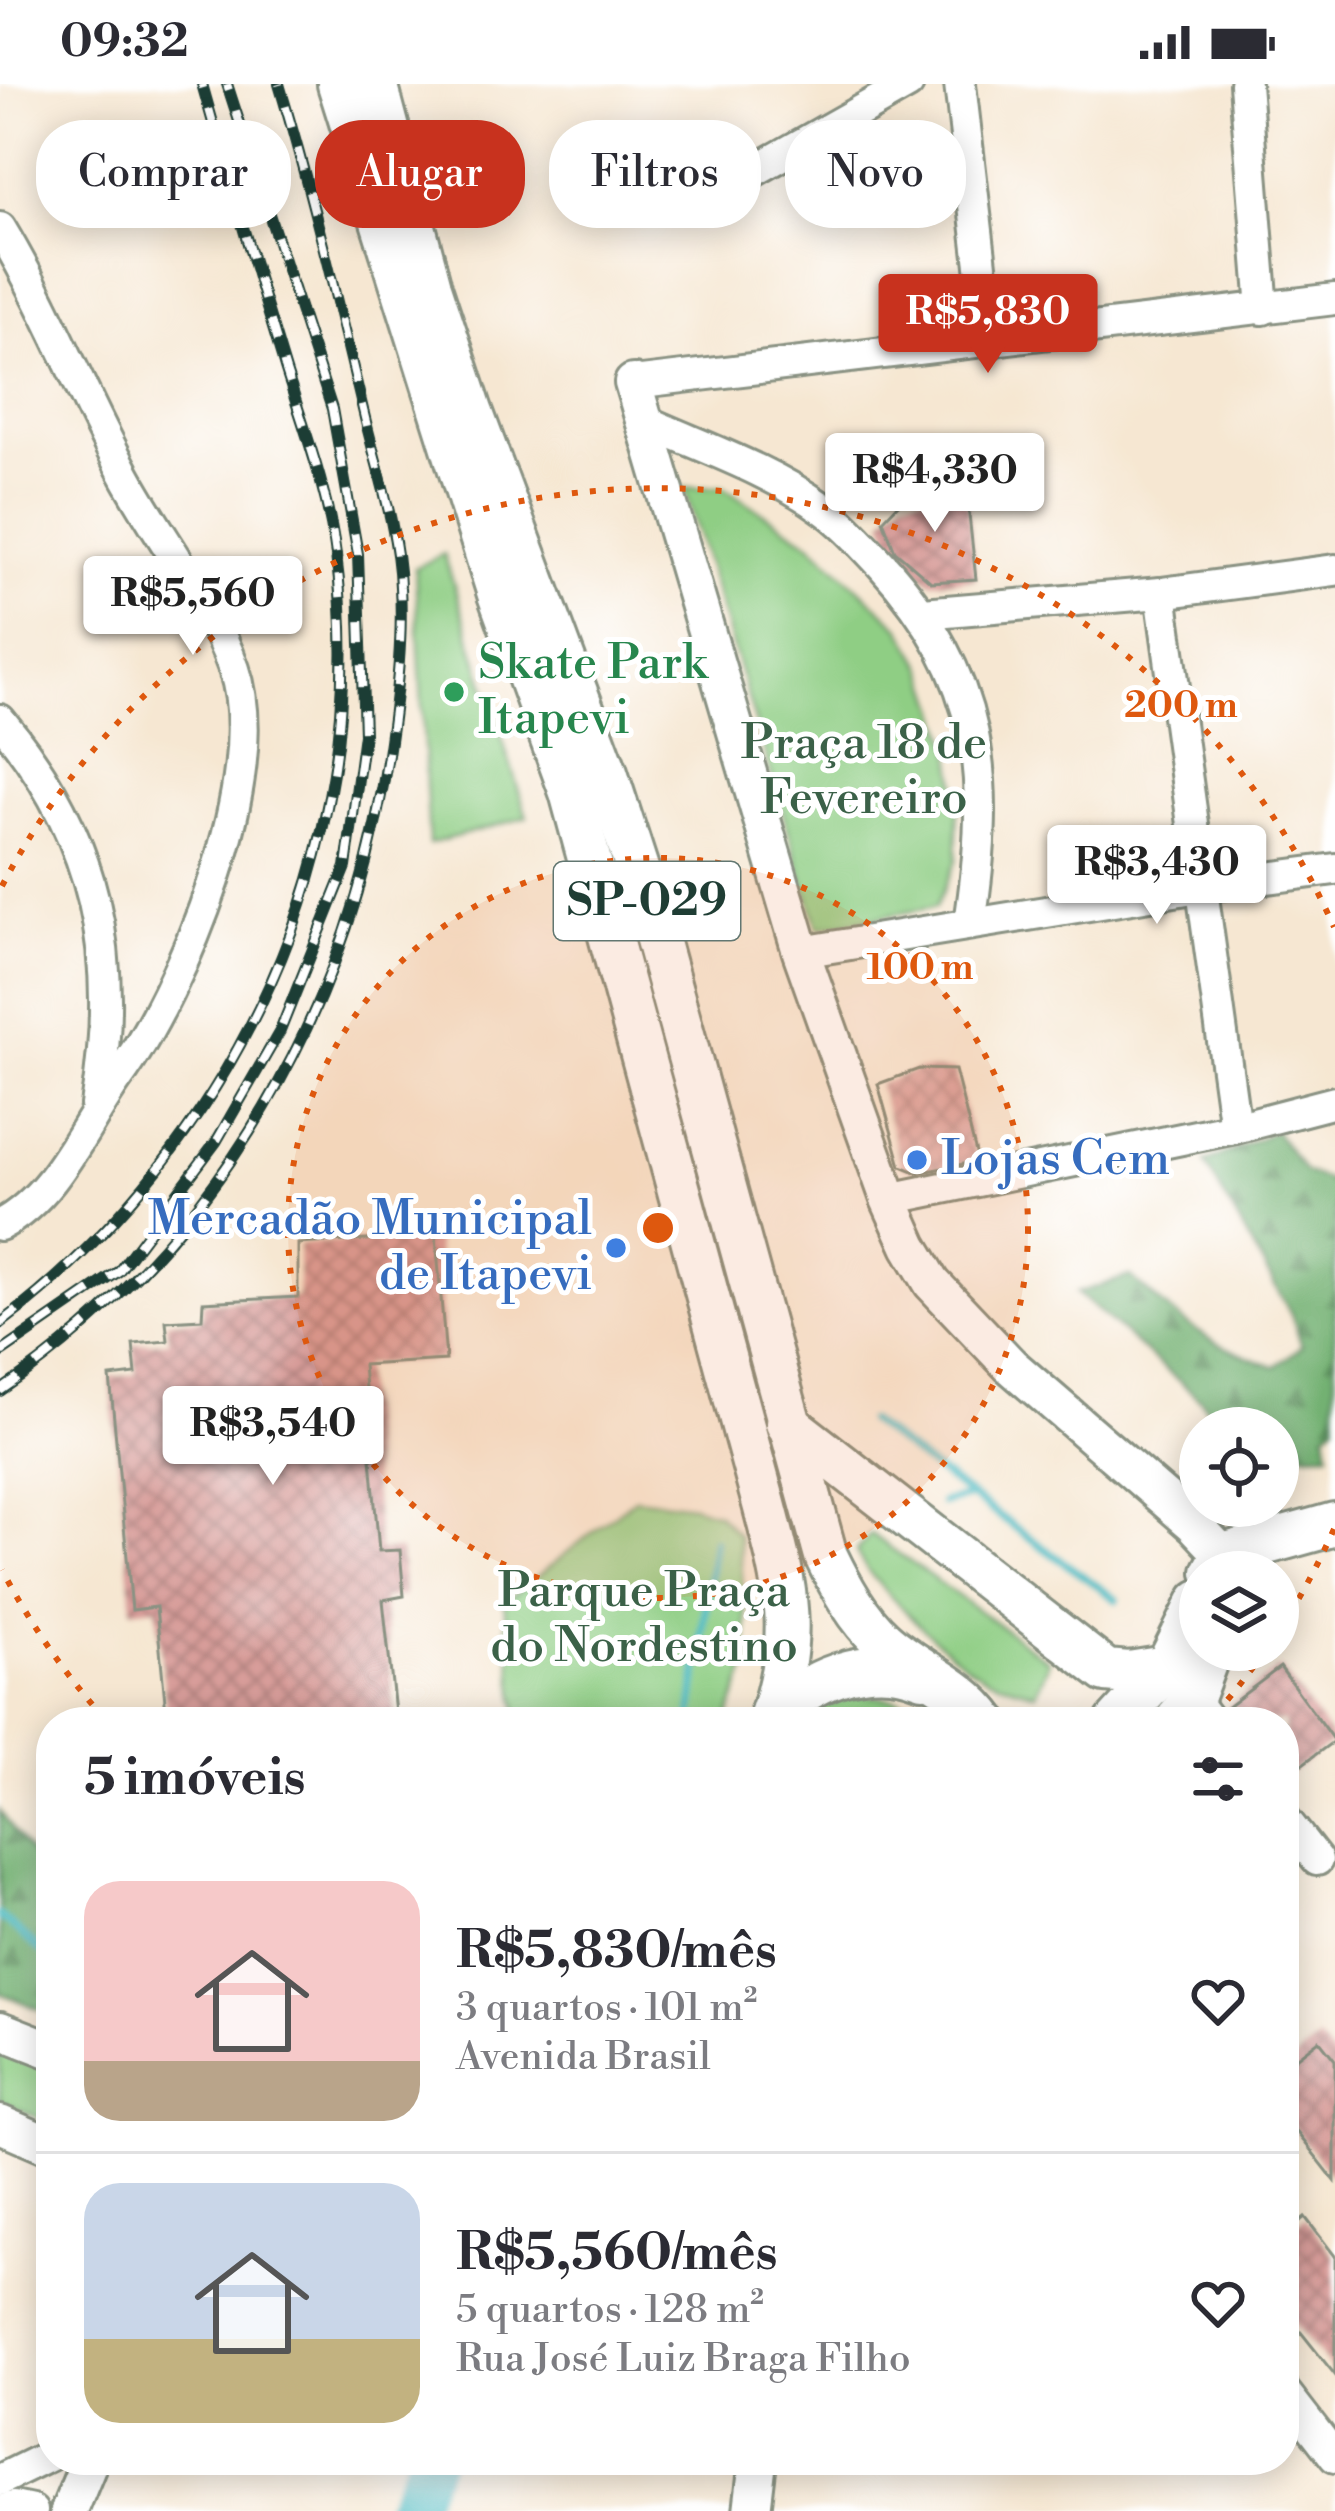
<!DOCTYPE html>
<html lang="pt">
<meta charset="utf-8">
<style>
body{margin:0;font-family:"Libre Bodoni",serif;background:#f2f2f3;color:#2b2b33;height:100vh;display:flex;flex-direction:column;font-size:45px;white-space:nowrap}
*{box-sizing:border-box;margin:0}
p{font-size:39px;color:#7c7c81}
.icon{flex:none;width:66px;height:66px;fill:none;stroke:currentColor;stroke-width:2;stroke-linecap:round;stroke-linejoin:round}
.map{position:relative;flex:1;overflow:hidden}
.panel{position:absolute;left:36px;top:1623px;width:1263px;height:768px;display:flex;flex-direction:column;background:#fff;border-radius:48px;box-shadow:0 6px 30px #0003}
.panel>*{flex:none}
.top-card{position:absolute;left:36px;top:36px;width:1263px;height:108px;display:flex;gap:24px}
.tools{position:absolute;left:1179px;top:1323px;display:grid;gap:24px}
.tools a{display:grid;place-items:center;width:120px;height:120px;border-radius:50%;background:#fff;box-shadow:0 6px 30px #0003;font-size:60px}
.price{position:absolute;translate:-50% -102px;padding:0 27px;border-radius:12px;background:#fff;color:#222;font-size:39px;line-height:78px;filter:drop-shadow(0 3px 6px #0008)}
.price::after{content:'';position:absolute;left:50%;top:72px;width:36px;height:27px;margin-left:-18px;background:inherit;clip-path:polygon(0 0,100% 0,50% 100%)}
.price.current{background:#c8321e;color:#fff}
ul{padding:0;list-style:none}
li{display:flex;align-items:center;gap:36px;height:300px;padding:0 48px}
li+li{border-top:3px solid #e1e1e2}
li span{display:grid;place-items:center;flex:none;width:336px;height:240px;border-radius:36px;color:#555}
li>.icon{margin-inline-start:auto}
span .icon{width:144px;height:144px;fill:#fffc;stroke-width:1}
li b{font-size:51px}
h2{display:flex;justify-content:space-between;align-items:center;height:144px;padding:0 48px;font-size:51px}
.tag{padding:0 42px;border-radius:48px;background:#fff;box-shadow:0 6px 30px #0003;font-size:42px;line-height:108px}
.tag.current{background:#c8321e;color:#fff}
.status{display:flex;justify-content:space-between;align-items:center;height:84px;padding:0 60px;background:#fff;direction:ltr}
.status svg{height:33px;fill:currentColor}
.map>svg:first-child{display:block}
.green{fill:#8fce84;stroke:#57865c;stroke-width:3}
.forest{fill:url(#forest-firs);stroke:#497753;stroke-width:3}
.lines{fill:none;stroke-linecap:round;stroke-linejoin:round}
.stream{stroke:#48b8be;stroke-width:8}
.river{stroke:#48b8be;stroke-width:45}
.building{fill:url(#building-cross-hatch)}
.minor-casing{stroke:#8a9283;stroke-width:36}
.major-casing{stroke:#8a9283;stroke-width:42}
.highway-casing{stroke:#8a9283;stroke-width:48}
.minor{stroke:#fff;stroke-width:30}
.major{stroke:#fff;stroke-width:36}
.highway{stroke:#fff;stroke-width:42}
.rail-casing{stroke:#1f3d34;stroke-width:12}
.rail{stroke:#fff;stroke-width:8;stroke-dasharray:22;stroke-linecap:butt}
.ring{fill:none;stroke:#de580e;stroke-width:6;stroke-dasharray:6 12}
.leisure-dot{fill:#2e9e5b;stroke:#fff;stroke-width:4.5}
.shop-dot{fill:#3f7fe0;stroke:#fff;stroke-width:4.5}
.labels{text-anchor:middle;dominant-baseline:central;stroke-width:10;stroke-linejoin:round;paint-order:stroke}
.shield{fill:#fff;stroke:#627771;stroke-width:3}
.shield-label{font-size:45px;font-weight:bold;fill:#1f3d34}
.leisure-label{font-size:48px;fill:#27864d;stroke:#fff;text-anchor:start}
.park-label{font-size:48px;fill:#3b6148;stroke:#fff}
.shop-label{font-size:48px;fill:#366cbe;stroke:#fff;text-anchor:start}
.centre{fill:#de580e;stroke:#fff;stroke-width:6}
.ring-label{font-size:36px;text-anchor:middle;font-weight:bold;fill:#de580e;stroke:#fff;stroke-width:10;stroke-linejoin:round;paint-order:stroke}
</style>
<div class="status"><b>09:32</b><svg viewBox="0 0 49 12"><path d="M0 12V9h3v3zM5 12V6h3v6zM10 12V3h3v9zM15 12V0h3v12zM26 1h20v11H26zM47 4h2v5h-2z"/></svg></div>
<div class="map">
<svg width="1335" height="2427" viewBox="0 0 1335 2427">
<defs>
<pattern id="forest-firs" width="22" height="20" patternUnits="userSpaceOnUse" patternTransform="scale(3)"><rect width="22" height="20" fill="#73b172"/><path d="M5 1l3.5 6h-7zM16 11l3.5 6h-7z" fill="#5e915e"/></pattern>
<pattern id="building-cross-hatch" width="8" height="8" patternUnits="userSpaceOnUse" patternTransform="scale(3)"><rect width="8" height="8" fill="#d89d9a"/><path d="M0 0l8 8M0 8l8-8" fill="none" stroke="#af817e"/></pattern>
</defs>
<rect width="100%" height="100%" fill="#fff"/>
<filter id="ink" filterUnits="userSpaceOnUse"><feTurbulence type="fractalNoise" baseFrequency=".00833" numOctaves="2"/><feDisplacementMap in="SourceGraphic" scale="24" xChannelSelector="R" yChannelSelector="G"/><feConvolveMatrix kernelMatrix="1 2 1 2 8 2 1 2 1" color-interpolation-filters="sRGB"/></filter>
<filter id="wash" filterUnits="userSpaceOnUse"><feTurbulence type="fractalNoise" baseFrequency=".004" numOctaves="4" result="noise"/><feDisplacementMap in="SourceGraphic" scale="48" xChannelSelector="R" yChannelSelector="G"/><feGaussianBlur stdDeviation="2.7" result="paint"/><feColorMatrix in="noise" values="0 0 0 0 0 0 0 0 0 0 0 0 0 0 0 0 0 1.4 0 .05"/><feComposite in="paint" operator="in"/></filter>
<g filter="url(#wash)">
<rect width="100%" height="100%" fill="#f6e7d2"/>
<!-- green -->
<g class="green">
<polygon points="723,403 810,459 900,543 925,585 951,663 958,714 956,777 936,823 818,844 684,404"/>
<polygon points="444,470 527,733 429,760 415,484"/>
<polygon points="635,1414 693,1421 717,1429 739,1452 749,1578 727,1638 519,1638 504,1519"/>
<path d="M871 1450 1049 1577 1036 1609C1019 1603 997 1600 982 1591 949 1571 871 1501 856 1467Z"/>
<path d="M856 1611C885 1613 914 1616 935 1638H796L821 1621Z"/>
<polygon points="0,1961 51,1980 51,2040 0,2016"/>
</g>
<!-- forest -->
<g class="forest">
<path d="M1275 1047 1305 1088 1335 1099V1340L1326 1348 1329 1368 1297 1369 1278 1374V1344H1221L1201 1316 1077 1209 1130 1192C1180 1238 1209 1261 1275 1283L1302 1262 1291 1230 1205 1079Z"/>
<polygon points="0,1727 51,1800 51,1930 0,1909"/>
</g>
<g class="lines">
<!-- stream -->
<g class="stream">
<polyline points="868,1337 970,1411"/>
<polyline points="942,1419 971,1412 1117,1516"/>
<polyline points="691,1638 714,1457"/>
<polyline points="0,1832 51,1875"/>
</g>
<!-- river -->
<polyline class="river" points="406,2427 429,2376"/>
</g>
<g id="blocks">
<!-- building -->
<g class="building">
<polygon points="966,404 976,495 931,498 895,467 883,436 904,414"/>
<polygon points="919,985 955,986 978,1077 918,1089 901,1082 878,1000"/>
<polygon points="436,1152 446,1276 363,1281 379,1467 400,1466 404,1512 383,1516 396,1638 167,1638 156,1523 132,1526 110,1293 136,1290 133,1260 168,1257 166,1237 202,1235 203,1218 298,1213 298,1160"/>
<polygon points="1280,1583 1334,1657 1284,1694 1284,1638 1236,1638 1226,1624"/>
<polygon points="1319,1956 1335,1976 1335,2097 1284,2032 1284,1983"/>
<polygon points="1305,2133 1335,2172 1335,2291 1284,2227 1284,2174 1293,2167 1284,2150"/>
</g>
</g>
</g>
<g filter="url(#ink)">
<use href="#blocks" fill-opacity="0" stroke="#8a9283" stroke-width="3"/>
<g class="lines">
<!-- minor casing -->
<g class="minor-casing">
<g id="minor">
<polyline points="960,0 990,259"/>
<polyline points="1245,0 1263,225"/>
<polyline points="715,109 908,0"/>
<path d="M0 144C47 222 80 307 123 387 158 453 209 514 234 585 271 692 182 906 118 994 83 1043 56 1112 0 1141"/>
<polyline points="633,299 1335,215"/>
<path d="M647 338C705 364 769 386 821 423 844 439 862 460 881 480 984 593 992 694 970 839"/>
<polyline points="1161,509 1235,1044"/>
<polyline points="923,529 1161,509 1335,486"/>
<path d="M0 636C97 752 121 874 96 1021"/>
<polyline points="801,868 1199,803 1335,785"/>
<polyline points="889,1115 1235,1044 1335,1018"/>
<polyline points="1192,1614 1210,1638"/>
<polyline points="1284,1734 1317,1776"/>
<polyline points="1284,2307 1335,2373"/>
<polyline points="0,2396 51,2371"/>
<polyline points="1,2427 13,2423 32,2427"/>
</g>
</g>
<!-- major casing -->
<g class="major-casing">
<g id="major">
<polyline points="633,299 801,868 889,1115 910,1162 932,1199 1010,1281 1194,1440 1223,1471"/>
<polyline points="0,1946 51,1966"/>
<polyline points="0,2040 51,2062"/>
<polyline points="69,2427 90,2376"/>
<polyline points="752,2427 758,2376"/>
</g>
</g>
<!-- highway casing -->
<g class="highway-casing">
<g id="highway">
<path d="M339 0 499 510 571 708 764 1420C786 1504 799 1548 770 1634"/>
<path d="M376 0 430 203 471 327 605 686 641 797 826 1472C841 1503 857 1533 883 1557 915 1586 961 1602 986 1638"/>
<polyline points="787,1339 1106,1587 1129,1589 1167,1583"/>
<polyline points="1214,1488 1223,1471 1335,1440"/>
<path d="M768 1637C806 1596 868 1569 923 1592"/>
<polyline points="1117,1638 1167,1583 1200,1517"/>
<polyline points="1176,1638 1192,1614 1210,1566"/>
</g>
</g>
<!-- minor -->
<use href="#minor" class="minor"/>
<!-- major -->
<use href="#major" class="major"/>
<!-- highway -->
<use href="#highway" class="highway"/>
<!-- rail casing -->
<g class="rail-casing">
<g id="rail">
<path d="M0 1240C234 1063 375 765 336 471 328 408 305 347 286 287 257 192 229 96 202 0"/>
<polyline points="0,1269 119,1187 216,1058 280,947 346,783 364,650 358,470 332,325 227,0"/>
<path d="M0 1307C221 1156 354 920 390 657 397 606 403 554 400 503 398 447 378 388 365 334 338 222 312 110 279 0"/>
</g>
</g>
<!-- rail -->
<use href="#rail" class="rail"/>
</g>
</g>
<!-- distance rings -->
<circle cx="658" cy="1144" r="370" fill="#de580e" fill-opacity=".12"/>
<g class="ring">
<circle cx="658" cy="1144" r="370"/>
<path d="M1334 1445A740 740 0 0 1 1279 1547M1264 1568A740 740 0 0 1 1212 1634M104 1634A740 740 0 0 1 2 1486M2 802A740 740 0 0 1 1334 843"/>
</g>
<!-- markers -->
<circle class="leisure-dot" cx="454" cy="608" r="12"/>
<g class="shop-dot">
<circle cx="917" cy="1076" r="12"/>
<circle cx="616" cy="1164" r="12"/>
</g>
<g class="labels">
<!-- shield labels -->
<rect class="shield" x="554" y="778" width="186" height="78" rx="9"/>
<g class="shield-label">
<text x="647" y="817">SP-029</text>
</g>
<!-- leisure labels -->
<g class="leisure-label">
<text x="478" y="580">Skate Park<tspan x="478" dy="55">Itapevi</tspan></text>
</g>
<!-- park labels -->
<g class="park-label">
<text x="864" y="660">Praça 18 de<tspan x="864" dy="55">Fevereiro</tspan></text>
<text x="644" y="1508">Parque Praça<tspan x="644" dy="55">do Nordestino</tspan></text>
</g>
<!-- shop labels -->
<g class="shop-label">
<text x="941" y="1076">Lojas Cem</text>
<text x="592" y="1136" text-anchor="end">Mercadão Municipal<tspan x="592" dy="55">de Itapevi</tspan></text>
</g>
</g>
<circle cx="658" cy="1144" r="18" class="centre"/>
<g class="ring-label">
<text x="1181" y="633">200 m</text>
<text x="920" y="895">100 m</text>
</g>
</svg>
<div class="tools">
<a><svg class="icon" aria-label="locate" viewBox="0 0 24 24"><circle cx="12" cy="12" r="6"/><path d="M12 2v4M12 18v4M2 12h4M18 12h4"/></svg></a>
<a><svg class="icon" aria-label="layers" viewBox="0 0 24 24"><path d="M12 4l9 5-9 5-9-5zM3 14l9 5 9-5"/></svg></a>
</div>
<b class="price current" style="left:988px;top:292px">R$5,830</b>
<b class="price" style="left:935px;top:451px">R$4,330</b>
<b class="price" style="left:193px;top:574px">R$5,560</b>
<b class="price" style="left:1157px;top:843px">R$3,430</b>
<b class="price" style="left:273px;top:1404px">R$3,540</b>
<div class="top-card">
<a class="tag">Comprar</a>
<a class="tag current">Alugar</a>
<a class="tag">Filtros</a>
<a class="tag">Novo</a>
</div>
<section class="panel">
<h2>5 imóveis<svg class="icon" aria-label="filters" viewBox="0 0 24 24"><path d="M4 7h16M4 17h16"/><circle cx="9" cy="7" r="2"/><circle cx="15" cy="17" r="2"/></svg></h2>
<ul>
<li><span style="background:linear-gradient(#f6c9c9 75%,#b9a48a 0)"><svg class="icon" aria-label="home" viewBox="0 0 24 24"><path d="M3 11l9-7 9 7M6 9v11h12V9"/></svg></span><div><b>R$5,830/mês</b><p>3 quartos · 101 m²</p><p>Avenida Brasil</p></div><svg class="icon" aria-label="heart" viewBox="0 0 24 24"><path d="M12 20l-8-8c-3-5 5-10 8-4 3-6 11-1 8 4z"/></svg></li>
<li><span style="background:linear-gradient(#c9d6e8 65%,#c2b280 0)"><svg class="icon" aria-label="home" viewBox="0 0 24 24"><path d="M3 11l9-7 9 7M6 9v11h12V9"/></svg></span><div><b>R$5,560/mês</b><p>5 quartos · 128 m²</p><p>Rua José Luiz Braga Filho</p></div><svg class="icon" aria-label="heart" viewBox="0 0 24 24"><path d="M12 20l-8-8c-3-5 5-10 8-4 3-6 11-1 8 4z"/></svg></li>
</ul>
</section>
</div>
